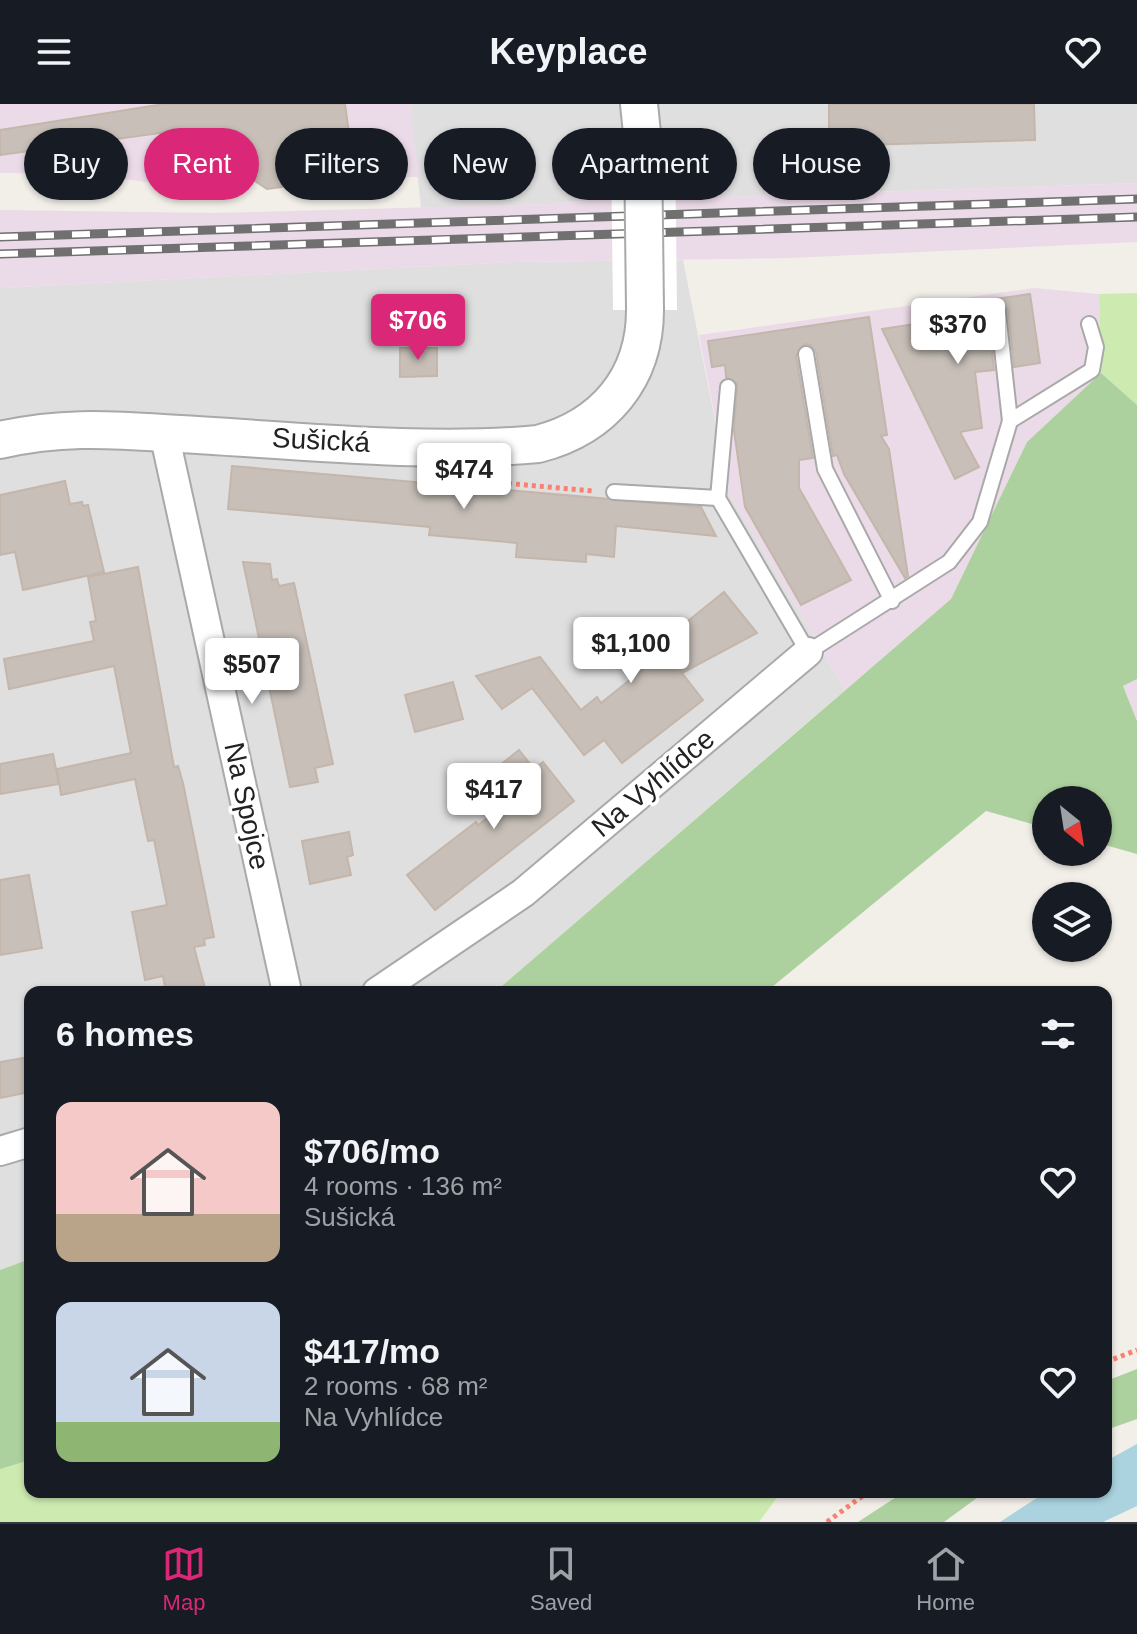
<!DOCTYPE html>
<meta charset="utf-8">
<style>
body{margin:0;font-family:Arial,sans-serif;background:#20242c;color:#f1f3f6;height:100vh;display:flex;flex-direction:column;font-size:30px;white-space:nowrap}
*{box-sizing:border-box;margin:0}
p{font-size:26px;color:#9ea1a6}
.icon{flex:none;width:44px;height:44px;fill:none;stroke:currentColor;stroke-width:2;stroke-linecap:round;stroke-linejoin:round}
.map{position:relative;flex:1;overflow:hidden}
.side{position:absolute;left:24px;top:882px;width:1088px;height:512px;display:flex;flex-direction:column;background:#171b24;border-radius:16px;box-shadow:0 2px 6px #0004}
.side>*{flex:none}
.guide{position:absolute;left:24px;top:24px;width:1090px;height:72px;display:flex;gap:16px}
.needle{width:52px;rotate:150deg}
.buttons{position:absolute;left:1032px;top:682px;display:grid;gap:16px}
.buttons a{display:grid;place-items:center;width:80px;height:80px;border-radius:50%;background:#171b24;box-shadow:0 2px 6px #0004;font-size:40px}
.price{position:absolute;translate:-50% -68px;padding:0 18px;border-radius:8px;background:#fff;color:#222;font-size:26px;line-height:52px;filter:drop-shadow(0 2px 4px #0008)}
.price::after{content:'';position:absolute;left:50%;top:48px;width:24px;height:18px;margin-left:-12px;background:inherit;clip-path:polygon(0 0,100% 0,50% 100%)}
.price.current{background:#db2777;color:#fff}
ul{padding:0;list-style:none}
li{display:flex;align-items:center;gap:24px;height:200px;padding:0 32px}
li span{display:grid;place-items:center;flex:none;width:224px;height:160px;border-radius:16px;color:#555}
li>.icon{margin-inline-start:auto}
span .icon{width:96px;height:96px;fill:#fffc;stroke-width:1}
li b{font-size:34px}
h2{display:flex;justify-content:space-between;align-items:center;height:96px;padding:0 32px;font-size:34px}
.chip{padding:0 28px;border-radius:36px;background:#171b24;box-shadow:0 2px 6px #0004;font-size:28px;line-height:72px}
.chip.current{background:#db2777;color:#fff}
header{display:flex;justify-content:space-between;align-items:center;height:104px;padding:0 32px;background:#171b24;font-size:36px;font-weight:700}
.tab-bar{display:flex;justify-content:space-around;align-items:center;height:112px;border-top:2px solid #363941;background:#171b24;font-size:22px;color:#9ea1a6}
.tab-bar a{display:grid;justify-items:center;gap:4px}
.tab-bar .current{color:#db2777}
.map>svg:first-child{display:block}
.residential{fill:#e0dfdf}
.industrial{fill:#ebdbe8}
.grass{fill:#cdebb0}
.forest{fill:#add19e}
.water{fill:#aad3df}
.pier{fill:#fff}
.building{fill:#c7bfb8;stroke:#c4b6ab;stroke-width:2}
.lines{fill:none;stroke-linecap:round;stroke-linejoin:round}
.service-casing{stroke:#a9a9a9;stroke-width:18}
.minor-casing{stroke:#a9a9a9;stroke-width:32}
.tertiary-casing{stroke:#a9a9a9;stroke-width:40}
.path{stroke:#fa8072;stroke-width:5;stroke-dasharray:4 4;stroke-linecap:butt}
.service{stroke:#fff;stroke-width:14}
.minor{stroke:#fff;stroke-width:28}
.tertiary{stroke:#fff;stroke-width:36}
.rail-casing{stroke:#707070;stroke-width:9}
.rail{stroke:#fff;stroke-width:6;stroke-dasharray:18;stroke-linecap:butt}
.tertiary-bridge-casing{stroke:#a9a9a9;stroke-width:40;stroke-linecap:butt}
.tertiary-bridge{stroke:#fff;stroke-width:36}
.labels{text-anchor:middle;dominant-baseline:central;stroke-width:7;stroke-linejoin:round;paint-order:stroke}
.street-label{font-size:28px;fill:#222;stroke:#fff}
</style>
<header><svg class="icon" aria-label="menu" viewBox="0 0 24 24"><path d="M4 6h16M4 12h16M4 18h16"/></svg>Keyplace<svg class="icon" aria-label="heart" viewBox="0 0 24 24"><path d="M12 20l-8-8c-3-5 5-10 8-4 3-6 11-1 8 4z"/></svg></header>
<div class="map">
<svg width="1137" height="1418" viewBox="0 0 1137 1418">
<rect width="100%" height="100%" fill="#f2efe9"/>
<!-- residential -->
<g class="residential">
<polygon points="410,0 1137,0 1137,79 727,93 674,85 610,87 583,97 552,100 421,104"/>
<polygon points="683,156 730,391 845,586 495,888 30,888 30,1155 0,1166 0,184 515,158"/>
</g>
<!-- industrial -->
<g class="industrial">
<polygon points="0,0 410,0 419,73 355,73 267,85 265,74 177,82 85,70 0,69"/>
<polygon points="1137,79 1137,138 790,154 515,158 0,184 0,106 214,109 552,100 583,97 610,87 674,85 728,93"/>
<polygon points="1034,184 1099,190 1101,269 1027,338 951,495 845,586 730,391 699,231"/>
<polygon points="1137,575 1137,617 1123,582"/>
</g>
<!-- grass -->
<g class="grass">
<polygon points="1137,189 1137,301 1101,269 1099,190"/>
<polygon points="30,1349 30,1388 781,1388 759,1418 0,1418 0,1359"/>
</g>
<!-- forest -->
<g class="forest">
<polygon points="1101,269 1137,301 1137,575 1123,582 1137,617 1137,750 1098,739 1098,696 1046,696 1046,724 986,707 766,888 495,888 951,495 1027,338"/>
<polygon points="30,1155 30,1356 0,1365 0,1166"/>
<polygon points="1137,1265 1137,1315 1106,1326 1106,1277"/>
<polygon points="904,1388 985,1388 944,1418 858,1418"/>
</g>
<!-- water -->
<polygon class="water" points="1137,1340 1137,1402 1103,1418 1000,1418 1046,1388 1106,1388 1106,1357"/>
<!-- pier -->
<polygon class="pier" points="675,39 677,206 613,206 611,40"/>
<!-- building -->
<g class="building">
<polygon points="164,0 345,0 355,73 267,85 252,75 239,77 239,71 177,82 167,28 0,51 0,26"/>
<polygon points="829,0 1034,0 1035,36 829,42"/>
<polygon points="1030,190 1040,259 1014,263 1008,206 1001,199 992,200 988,209 994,266 975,268 982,324 960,328 979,363 955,375 882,225 915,220 913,206"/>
<polygon points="869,213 887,331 881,332 889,345 908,472 905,474 844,370 837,351 833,352 816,248 810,241 804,240 796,252 813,354 799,356 799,384 851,476 801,501 745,403 734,327 737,280 726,273 725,261 712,263 708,237"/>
<polygon points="400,244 437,244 437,272 400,273"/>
<polygon points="232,362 701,403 716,432 616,422 614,453 586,450 586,458 516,453 517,439 429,431 430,423 228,405"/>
<polygon points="65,377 70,400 82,398 83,402 88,401 104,468 23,486 15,448 0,451 0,391"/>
<polygon points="243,458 270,460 272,476 277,475 279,482 294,479 333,660 315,664 318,678 290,683"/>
<polygon points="138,463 174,663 178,662 183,679 214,833 204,835 205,841 194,843 206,888 166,888 163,872 145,876 132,808 167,801 154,736 148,737 135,675 61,691 57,665 131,649 114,562 9,585 4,555 94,537 90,518 96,517 88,473"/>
<polygon points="724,488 757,529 682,569 703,596 622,659 604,636 584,651 532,584 502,605 476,572 540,553 581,606 597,593 601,599 662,550 657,542"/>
<polygon points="453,578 463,615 415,628 405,591"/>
<polygon points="519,646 534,665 543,658 574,697 435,806 407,771 476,718 478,721 515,694 494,666"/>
<polygon points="53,650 59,680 0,690 0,660"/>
<polygon points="349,728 353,751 347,753 351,771 310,780 302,737"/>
<polygon points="29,771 42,844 0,851 0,776"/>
<polygon points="30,953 30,988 0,994 0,958"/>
</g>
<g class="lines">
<!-- service casing -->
<g class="service-casing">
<g id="service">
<polyline points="998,208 1010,317"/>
<polyline points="806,250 825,365 892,497"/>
<polyline points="728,283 718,394 808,548 949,458 980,418 1010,317 1092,266 1096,243 1089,220"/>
<polyline points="614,388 718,394"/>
</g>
</g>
<!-- minor casing -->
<g class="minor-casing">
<g id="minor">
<polyline points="164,329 287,888"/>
<polyline points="377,888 523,789 808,548"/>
<polyline points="0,1047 30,1038"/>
</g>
</g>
<!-- tertiary casing -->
<g class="tertiary-casing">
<g id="tertiary">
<polyline points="639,0 643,39"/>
<path d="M0 336C58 323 104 325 163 329 282 335 421 351 538 340 604 323 645 274 645 206"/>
</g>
</g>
<!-- path -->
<g class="path">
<polyline points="492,378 593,387"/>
<polyline points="1106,1258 1137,1246"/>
<polyline points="827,1418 868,1388"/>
</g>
<!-- service -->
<use href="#service" class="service"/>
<!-- minor -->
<use href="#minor" class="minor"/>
<!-- tertiary -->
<use href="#tertiary" class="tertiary"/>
<!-- rail casing -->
<g class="rail-casing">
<g id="rail">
<polyline points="0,133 1137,95"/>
<polyline points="0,150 1137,113"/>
</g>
</g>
<!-- rail -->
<use href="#rail" class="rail"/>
<!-- tertiary-bridge casing -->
<g class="tertiary-bridge-casing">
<polyline id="tertiary-bridge" points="643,39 645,206"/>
</g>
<!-- tertiary-bridge -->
<use href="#tertiary-bridge" class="tertiary-bridge"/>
</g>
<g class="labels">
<!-- street labels -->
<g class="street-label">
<text transform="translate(321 336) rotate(3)">Sušická</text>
<text transform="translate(653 679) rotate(-40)">Na Vyhlídce</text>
<text transform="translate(247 702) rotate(78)">Na Spojce</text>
</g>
</g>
</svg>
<div class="buttons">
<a><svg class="needle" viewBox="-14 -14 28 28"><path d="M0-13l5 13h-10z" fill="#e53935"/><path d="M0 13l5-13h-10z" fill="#9ea1a6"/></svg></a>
<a><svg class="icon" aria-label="layers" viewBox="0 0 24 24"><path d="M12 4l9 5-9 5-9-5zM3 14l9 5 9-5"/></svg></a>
</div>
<b class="price current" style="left:418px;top:258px">$706</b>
<b class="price" style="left:958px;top:262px">$370</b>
<b class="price" style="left:464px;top:407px">$474</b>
<b class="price" style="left:631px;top:581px">$1,100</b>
<b class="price" style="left:252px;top:602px">$507</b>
<b class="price" style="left:494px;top:727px">$417</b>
<div class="guide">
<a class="chip">Buy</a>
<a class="chip current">Rent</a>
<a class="chip">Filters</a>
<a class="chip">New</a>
<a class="chip">Apartment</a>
<a class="chip">House</a>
</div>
<section class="side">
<h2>6 homes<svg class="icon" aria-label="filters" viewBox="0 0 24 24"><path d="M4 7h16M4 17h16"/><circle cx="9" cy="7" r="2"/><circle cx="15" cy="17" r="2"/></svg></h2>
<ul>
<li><span style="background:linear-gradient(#f6c9c9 70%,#b9a48a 0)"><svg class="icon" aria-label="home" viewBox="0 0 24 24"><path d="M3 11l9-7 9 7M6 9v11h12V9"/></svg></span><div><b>$706/mo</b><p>4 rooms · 136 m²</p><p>Sušická</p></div><svg class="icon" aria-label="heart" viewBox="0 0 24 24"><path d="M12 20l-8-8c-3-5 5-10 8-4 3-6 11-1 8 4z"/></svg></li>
<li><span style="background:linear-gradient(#c9d6e8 75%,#8fb573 0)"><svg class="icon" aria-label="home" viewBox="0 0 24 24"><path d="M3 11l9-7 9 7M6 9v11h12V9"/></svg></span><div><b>$417/mo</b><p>2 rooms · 68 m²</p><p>Na Vyhlídce</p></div><svg class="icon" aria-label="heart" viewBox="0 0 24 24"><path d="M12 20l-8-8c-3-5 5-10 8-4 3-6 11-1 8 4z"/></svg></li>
</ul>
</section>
</div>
<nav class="tab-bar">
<a class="current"><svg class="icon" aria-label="map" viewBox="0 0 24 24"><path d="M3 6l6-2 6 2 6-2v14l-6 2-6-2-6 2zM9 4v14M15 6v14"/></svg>Map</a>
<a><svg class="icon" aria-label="saved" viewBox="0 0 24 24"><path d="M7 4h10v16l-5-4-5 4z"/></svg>Saved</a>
<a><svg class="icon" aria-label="home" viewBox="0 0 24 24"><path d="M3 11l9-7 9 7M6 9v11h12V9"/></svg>Home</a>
</nav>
